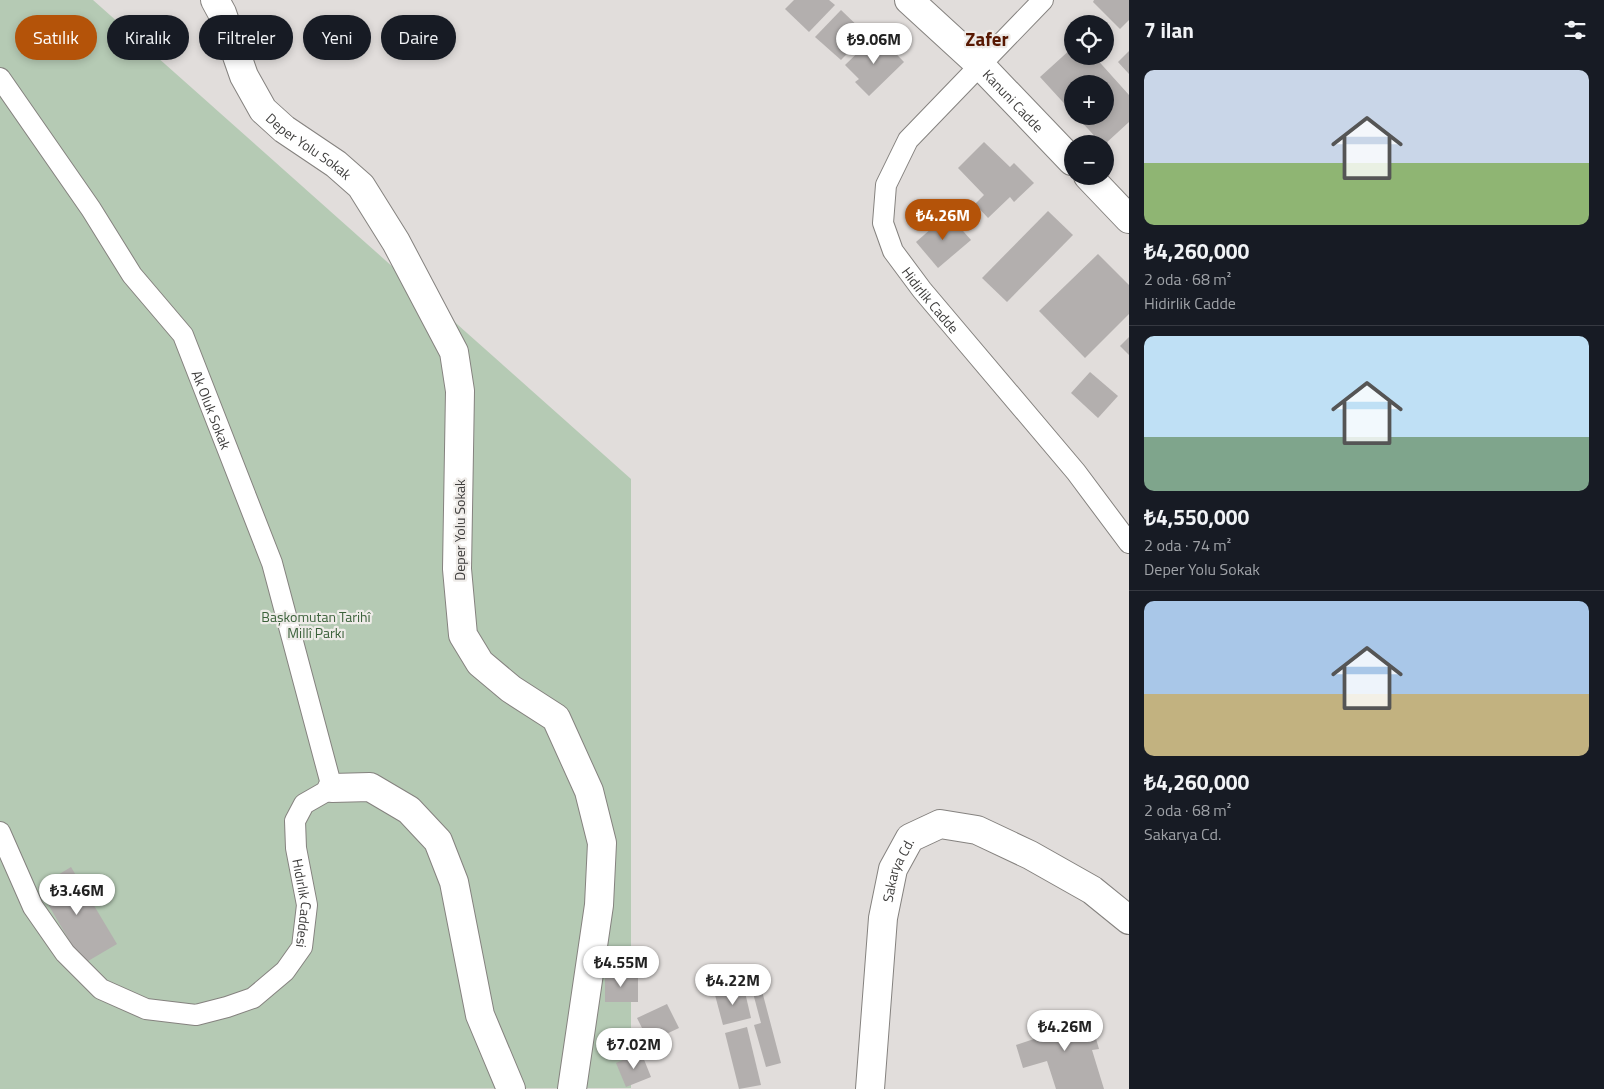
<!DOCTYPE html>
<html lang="tr">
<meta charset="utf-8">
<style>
body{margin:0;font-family:"Titillium Web",sans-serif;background:#242831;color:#f1f3f6;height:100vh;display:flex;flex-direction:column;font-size:19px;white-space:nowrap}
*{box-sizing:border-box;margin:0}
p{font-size:16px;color:#9ea1a6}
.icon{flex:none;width:28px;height:28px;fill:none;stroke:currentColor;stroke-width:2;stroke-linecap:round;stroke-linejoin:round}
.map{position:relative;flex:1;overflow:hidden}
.side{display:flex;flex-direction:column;background:#171b24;width:475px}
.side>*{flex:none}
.banner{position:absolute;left:15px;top:15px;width:475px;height:45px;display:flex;gap:10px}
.controls{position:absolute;left:1064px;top:15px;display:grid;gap:10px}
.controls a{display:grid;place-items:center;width:50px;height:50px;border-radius:50%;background:#171b24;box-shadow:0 2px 8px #0003;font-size:25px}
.price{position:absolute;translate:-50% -42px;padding:0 11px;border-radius:18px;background:#fff;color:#222;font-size:16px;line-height:32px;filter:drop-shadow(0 1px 2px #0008)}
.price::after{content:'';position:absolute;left:50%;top:30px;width:15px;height:11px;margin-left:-8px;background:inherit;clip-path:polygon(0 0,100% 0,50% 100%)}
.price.active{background:#b45309;color:#fff}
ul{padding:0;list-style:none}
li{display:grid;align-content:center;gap:10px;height:265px;padding:0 15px}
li+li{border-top:1px solid #363941}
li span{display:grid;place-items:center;height:155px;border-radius:10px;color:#555}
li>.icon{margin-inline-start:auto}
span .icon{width:90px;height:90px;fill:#fffc;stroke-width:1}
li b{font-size:21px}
h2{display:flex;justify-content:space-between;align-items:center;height:60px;padding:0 15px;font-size:21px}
.tag{padding:0 18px;border-radius:22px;background:#171b24;box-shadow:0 2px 8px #0003;font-size:18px;line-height:45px}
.tag.active{background:#b45309;color:#fff}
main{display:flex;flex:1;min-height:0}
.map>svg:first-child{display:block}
.green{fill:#b5cab4}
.building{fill:#b3afae}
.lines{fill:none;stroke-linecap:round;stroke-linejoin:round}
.street-casing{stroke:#85827f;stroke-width:22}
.secondary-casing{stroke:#85827f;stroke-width:30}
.street{stroke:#fff;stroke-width:20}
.secondary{stroke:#fff;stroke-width:28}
.labels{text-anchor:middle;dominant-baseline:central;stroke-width:4.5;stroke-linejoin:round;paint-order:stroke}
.street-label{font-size:14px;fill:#3e3d3c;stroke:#eeebe8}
.park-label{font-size:14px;fill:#3b613a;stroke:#eeebe8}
.district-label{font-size:19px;font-weight:bold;fill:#581802;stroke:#eeebe8}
</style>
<main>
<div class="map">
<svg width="1129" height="1089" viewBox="0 0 1129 1089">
<rect width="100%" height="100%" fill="#e1dddb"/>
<!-- green -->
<polygon class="green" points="0,0 93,0 631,479 631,1088 0,1089"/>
<!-- building -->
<g class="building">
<polygon points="794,0 829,0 835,5 809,32 785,9"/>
<polygon points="1094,0 1129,0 1129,20 1120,29 1093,2"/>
<polygon points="841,10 866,34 841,60 815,37"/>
<polygon points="877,34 904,62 869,96 855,82 859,79 845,65"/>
<polygon points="1072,48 1072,56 1094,56 1129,95 1129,122 1105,144 1102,144 1076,116 1105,116 1105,84 1072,84 1072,112 1040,77"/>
<polygon points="1129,51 1129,74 1118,62"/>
<polygon points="984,142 1010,167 1014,163 1034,183 1014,202 1010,197 988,218 975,204 984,195 958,168"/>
<polygon points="1048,211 1073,235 1007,302 982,278"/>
<polygon points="948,214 971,240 938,268 916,242"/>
<polygon points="1098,254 1129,285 1129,314 1085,358 1039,311"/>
<polygon points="1129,337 1129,355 1120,346"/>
<polygon points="1090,372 1118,396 1098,418 1071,393"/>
<polygon points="71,867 117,944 83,964 38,887"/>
<rect x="605" y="975" width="33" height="27"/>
<polygon points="744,988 751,1018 723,1025 715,995"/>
<polygon points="762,991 781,1063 766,1067 754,1025 761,1023 753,993"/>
<polygon points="667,1004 679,1028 649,1042 637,1018"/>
<polygon points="1069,1010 1073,1023 1090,1018 1099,1049 1092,1050 1104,1089 1056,1089 1047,1061 1023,1068 1016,1045 1040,1037 1035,1021"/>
<polygon points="747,1027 761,1085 739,1089 725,1033"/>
<polygon points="641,1052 651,1077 626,1087 616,1063"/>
</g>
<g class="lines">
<!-- street casing -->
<g class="street-casing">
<g id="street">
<path id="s1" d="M1043 0 908 140 886 185 883 223 893 251 922 290 1076 472 1129 543"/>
<path id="s2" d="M0 78 91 209 132 275 183 335 272 563 332 788 304 804 295 821 296 848 307 905 302 947 285 971 253 998 227 1007 196 1015 146 1009 101 989 65 953 33 907 0 832"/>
</g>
</g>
<!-- secondary casing -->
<g class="secondary-casing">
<g id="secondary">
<path id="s3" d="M215 0 222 13 244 76 263 110 284 129 336 164 361 186 396 242 454 352 460 391 457 569 463 635 480 663 511 689 556 718 589 791 602 843 599 905 572 1089"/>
<path id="s4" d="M909 0 981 66 1072 161"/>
<polyline points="1088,176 1129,219"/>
<polyline points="332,788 370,787 409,810 438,841 454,882 480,1015 511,1089"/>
<path id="s5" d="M870 1089 883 918 893 869 910 838 940 824 977 830 1030 855 1092 890 1129 920"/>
</g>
</g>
<!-- street -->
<use href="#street" class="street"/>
<!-- secondary -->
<use href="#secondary" class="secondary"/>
</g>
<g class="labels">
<!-- street labels -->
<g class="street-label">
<text stroke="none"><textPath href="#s4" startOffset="145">Kanuni Cadde</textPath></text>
<text stroke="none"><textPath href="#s3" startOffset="179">Deper Yolu Sokak</textPath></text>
<text stroke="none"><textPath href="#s1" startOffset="374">Hidirlik Cadde</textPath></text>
<text stroke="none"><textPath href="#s2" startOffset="396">Ak Oluk Sokak</textPath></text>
<text transform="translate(459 530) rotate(-90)">Deper Yolu Sokak</text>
<text stroke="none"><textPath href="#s5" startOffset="222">Sakarya Cd.</textPath></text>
<text stroke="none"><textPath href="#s2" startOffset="928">Hıdırlık Caddesi</textPath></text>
</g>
<!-- park labels -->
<g class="park-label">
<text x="316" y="616">Başkomutan Tarihî<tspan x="316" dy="16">Millî Parkı</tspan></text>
</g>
<!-- district labels -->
<g class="district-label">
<text x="987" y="38">Zafer</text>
</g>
</g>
</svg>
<div class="controls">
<a><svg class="icon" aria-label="locate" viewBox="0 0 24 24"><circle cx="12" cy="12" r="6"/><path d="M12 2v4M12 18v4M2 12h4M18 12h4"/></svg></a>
<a>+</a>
<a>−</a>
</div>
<b class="price" style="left:874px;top:65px">₺9.06M</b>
<b class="price active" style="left:943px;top:241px">₺4.26M</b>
<b class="price" style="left:77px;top:916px">₺3.46M</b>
<b class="price" style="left:621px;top:988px">₺4.55M</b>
<b class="price" style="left:733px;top:1006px">₺4.22M</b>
<b class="price" style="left:1065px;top:1052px">₺4.26M</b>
<b class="price" style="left:634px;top:1070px">₺7.02M</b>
<div class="banner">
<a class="tag active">Satılık</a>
<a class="tag">Kiralık</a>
<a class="tag">Filtreler</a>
<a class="tag">Yeni</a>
<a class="tag">Daire</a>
</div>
</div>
<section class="side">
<h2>7 ilan<svg class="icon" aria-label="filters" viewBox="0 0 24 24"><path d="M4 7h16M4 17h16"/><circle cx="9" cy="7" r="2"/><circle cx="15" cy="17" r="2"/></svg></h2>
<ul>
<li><span style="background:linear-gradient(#c9d6e8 60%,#8fb573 0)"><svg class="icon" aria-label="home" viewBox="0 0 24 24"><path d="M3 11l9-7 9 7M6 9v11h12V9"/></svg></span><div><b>₺4,260,000</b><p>2 oda · 68 m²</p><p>Hidirlik Cadde</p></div></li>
<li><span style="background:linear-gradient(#bfe0f5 65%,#7fa58c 0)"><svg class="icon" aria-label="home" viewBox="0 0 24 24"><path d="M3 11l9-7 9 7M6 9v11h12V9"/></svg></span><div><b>₺4,550,000</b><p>2 oda · 74 m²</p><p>Deper Yolu Sokak</p></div></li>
<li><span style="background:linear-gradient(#a9c7e8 60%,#c2b280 0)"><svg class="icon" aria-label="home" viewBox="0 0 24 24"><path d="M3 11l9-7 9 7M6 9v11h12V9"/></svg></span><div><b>₺4,260,000</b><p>2 oda · 68 m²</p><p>Sakarya Cd.</p></div></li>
</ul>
</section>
</main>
